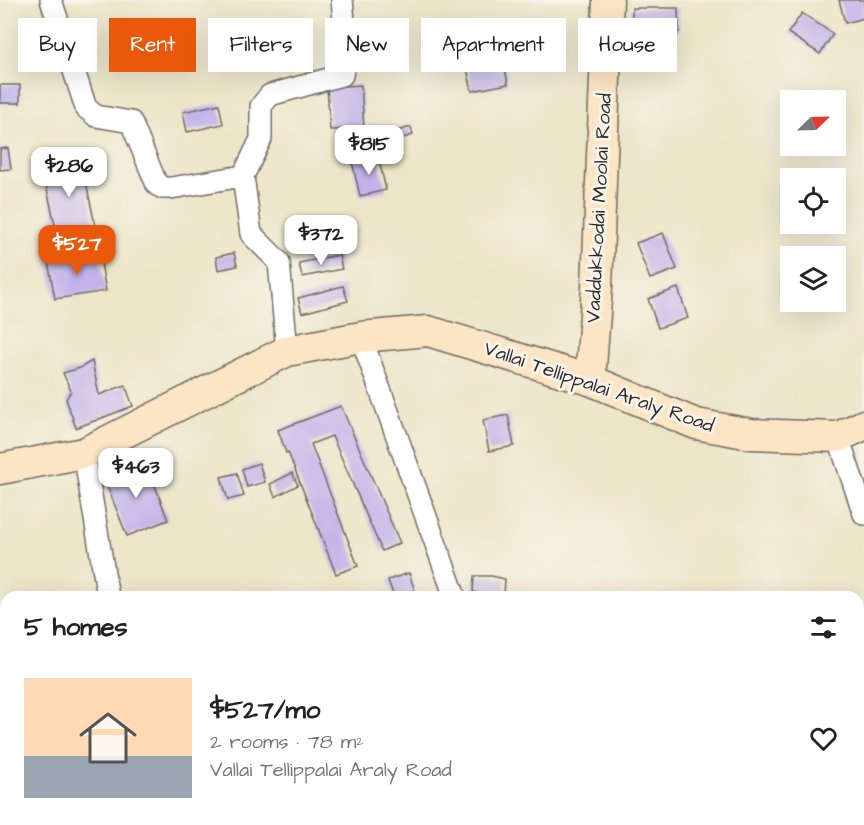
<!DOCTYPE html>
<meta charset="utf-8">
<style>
body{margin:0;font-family:"Architects Daughter",sans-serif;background:#f2f2f2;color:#222;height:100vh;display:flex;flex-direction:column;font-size:22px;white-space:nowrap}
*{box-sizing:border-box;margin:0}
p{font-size:20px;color:#767676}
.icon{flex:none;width:33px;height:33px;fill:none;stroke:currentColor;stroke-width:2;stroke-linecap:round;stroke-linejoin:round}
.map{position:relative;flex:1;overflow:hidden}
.side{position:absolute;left:0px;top:591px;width:864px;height:234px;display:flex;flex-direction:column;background:#fff;border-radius:18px 18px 0 0;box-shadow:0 6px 24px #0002}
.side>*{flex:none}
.top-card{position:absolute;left:18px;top:18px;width:828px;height:54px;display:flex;gap:12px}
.needle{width:39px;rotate:67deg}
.controls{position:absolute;left:780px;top:90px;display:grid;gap:12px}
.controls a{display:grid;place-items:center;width:66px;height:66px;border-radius:0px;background:#fff;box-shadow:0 6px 24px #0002;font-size:30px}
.price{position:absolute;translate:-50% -51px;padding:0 14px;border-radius:12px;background:#fff;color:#222;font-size:20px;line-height:39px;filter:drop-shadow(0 2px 3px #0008)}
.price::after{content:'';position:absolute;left:50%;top:36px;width:18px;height:14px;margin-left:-9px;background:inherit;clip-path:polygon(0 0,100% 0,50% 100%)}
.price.active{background:#ea580c;color:#fff}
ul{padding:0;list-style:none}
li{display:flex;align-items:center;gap:18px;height:150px;padding:0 24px}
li+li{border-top:2px solid #e0e0e0}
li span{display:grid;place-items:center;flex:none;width:168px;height:120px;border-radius:0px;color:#555}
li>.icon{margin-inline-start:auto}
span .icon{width:72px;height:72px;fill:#fffc;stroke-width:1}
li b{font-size:26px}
h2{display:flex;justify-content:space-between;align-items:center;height:72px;padding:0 24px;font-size:26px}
.pill{padding:0 21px;border-radius:0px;background:#fff;box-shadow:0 6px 24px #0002;font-size:21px;line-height:54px}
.pill.active{background:#ea580c;color:#fff}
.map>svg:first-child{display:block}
.building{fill:#c2b3e9}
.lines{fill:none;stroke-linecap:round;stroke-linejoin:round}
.street-casing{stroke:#6f6c62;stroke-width:24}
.secondary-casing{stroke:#6f6c62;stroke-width:33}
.street{stroke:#fff;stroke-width:21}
.secondary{stroke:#fce5c4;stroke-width:30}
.labels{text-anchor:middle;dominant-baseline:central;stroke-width:6;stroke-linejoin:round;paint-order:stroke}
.street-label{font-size:20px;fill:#2b2b2b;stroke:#f7f3e8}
</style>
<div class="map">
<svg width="864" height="825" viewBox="0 0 864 825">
<rect width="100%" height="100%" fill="#f7f3e8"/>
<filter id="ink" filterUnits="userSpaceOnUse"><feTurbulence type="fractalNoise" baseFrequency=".0167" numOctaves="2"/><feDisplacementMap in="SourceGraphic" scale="12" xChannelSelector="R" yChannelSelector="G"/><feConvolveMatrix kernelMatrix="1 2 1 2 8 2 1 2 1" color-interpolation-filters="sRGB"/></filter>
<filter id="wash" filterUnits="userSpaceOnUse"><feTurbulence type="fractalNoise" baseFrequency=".008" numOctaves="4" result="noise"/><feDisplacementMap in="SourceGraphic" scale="24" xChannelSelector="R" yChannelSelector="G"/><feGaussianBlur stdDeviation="1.35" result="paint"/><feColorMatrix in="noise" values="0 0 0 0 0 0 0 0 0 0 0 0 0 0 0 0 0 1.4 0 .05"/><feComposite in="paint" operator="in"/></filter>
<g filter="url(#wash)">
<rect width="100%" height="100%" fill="#ede5c8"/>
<g id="blocks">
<!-- building -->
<g class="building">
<polygon points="839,0 864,0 864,18 845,23"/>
<polygon points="632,8 678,8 679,32 632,32"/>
<polygon points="802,13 833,34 820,54 788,33"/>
<polygon points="255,27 258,51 222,56 219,31"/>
<polygon points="501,47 508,84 472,91 464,55"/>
<rect x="0" y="85" width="20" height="18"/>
<polygon points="361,85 364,128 330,130 327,87"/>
<polygon points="219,104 223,124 187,132 183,112"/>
<polygon points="411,127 413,135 389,142 386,134"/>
<polygon points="8,148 11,169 0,170 0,149"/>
<polygon points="378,156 386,190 360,196 352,162"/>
<polygon points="82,163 95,225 57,233 43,172"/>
<polygon points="663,233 677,269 650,279 636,243"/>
<polygon points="99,252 106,291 55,299 48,261"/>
<polygon points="234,253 237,266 218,270 216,257"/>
<polygon points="339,255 342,269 302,277 299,263"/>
<polygon points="343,286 348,301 302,313 298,298"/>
<polygon points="678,288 688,318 658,328 648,299"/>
<polygon points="92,361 99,395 125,385 133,406 76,428 66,399 71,391 63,373 80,368"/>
<polygon points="341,406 400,543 382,551 332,436 311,444 358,566 336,574 288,452 286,453 278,430"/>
<polygon points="508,415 514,446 489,451 483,420"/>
<polygon points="146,462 168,520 127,536 104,478"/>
<polygon points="259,463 265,482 247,487 242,469"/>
<polygon points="237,473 244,496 228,500 221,477"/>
<polygon points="292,473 298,485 275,497 270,484"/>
<polygon points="409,573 417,597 394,597 388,580"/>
<polygon points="474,576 491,576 505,579 504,595 498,597 473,592"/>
<polygon points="3,644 6,644 6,687 2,687"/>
<polygon points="6,724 6,766 0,767 0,725"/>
<polygon points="112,819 163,819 162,825 112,825"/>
</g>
</g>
</g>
<g filter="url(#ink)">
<use href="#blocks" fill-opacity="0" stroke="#6f6c62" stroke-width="1.5"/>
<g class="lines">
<!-- street casing -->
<g class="street-casing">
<g id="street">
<polyline points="51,0 86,108 96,116 131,122 157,185 163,188 171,188 243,176"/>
<polyline points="361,337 455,597"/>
<polyline points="287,351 279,262 251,234 243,176 261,139 261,106 270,95 342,75 347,51 342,0"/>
<polyline points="838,437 864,514"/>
<polyline points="84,453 108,597"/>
<polyline points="419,819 420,825"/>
<polyline points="74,825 74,819"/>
</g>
</g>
<!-- secondary casing -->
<g class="secondary-casing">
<g id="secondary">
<polyline points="590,380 597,287 608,0"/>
<polyline points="0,469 84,453 287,351 361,337 428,331 590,380 696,424 751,434 838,437 864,425"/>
</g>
</g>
<!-- street -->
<use href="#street" class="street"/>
<!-- secondary -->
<use href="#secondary" class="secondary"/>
</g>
</g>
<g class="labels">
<!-- street labels -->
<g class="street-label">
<text transform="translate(599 208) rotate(-87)">Vaddukkodai Moolai Road</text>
<text transform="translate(599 387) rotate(19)">Vallai Tellippalai Araly Road</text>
</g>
</g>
</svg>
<div class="controls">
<a><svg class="needle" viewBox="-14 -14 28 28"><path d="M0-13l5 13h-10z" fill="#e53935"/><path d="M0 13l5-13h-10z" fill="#767676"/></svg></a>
<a><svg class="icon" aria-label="locate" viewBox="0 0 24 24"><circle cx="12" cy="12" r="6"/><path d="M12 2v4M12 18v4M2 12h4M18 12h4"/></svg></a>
<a><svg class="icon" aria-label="layers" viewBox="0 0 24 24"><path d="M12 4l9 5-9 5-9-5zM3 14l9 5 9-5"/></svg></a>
</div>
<b class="price" style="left:369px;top:176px">$815</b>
<b class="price" style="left:69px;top:198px">$286</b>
<b class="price" style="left:321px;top:266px">$372</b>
<b class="price active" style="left:77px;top:276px">$527</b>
<b class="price" style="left:136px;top:499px">$463</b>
<div class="top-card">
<a class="pill">Buy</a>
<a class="pill active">Rent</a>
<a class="pill">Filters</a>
<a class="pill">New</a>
<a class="pill">Apartment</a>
<a class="pill">House</a>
</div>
<section class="side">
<h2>5 homes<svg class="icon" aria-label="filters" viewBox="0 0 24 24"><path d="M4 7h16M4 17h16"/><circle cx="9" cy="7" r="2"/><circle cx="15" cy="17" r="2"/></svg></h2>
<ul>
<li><span style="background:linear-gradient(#ffd9b3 65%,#9aa5b1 0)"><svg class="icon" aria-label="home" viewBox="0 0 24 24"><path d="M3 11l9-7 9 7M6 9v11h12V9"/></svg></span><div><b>$527/mo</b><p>2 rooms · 78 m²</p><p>Vallai Tellippalai Araly Road</p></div><svg class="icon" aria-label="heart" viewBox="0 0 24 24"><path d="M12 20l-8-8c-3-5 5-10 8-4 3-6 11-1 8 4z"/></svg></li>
</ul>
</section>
</div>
